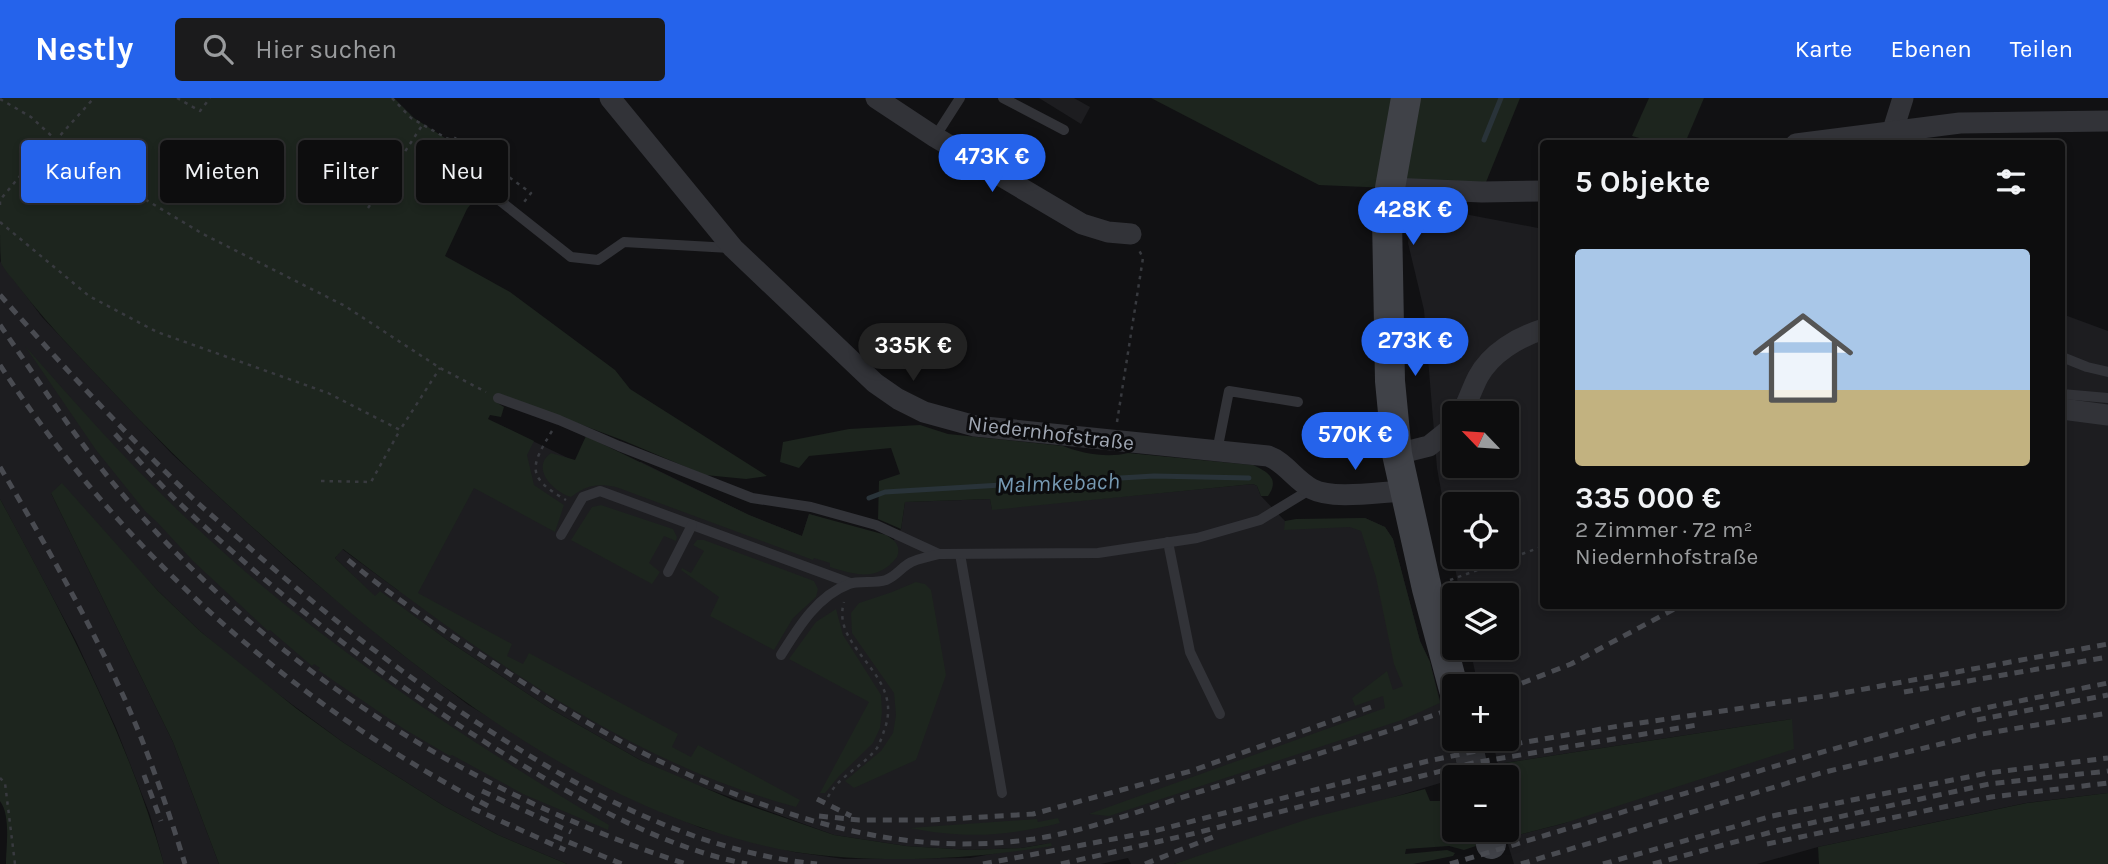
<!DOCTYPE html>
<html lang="de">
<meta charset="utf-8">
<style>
body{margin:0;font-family:Karla,sans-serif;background:#1b1b1c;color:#f1f3f6;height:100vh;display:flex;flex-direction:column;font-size:26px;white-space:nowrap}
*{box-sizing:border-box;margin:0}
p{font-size:23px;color:#9a9c9e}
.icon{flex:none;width:38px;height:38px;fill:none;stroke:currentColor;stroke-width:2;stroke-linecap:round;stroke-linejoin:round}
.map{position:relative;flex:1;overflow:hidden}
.drawer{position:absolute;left:1540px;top:42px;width:525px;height:469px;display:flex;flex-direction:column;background:#0d0d0e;border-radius:7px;box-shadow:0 4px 10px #0003,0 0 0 2px #2d2d2e}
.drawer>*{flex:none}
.banner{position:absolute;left:21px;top:42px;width:665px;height:63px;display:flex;gap:14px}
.needle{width:46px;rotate:295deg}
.buttons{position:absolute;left:1442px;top:303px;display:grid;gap:14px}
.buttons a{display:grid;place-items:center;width:77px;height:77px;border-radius:7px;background:#0d0d0e;box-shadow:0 4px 10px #0003,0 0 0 2px #2d2d2e;font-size:35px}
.price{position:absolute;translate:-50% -60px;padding:0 16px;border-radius:24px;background:#2563eb;color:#fff;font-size:23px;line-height:46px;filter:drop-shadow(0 2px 4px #0008)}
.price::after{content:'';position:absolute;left:50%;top:42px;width:21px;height:16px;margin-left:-10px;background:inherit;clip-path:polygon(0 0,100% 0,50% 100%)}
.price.current{background:#222;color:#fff}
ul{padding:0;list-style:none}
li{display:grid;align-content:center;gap:14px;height:371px;padding:0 35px}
li span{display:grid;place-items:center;height:217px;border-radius:7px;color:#555}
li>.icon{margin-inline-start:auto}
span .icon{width:126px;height:126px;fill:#fffc;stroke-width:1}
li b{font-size:30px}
h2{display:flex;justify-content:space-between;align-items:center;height:84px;padding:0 35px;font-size:30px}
.chip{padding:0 24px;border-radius:7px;background:#0d0d0e;box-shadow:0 4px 10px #0003,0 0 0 2px #2d2d2e;font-size:24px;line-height:63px}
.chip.current{background:#2563eb;color:#fff}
header{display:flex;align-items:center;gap:42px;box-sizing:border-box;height:98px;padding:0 35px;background:#2563eb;color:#fff}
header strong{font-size:33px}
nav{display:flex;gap:38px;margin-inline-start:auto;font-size:24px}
.search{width:490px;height:63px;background:#1b1b1c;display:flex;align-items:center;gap:18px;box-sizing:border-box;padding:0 24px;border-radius:7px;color:#9a9c9e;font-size:26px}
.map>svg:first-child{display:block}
.built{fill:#1d1d20;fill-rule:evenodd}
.green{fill:#1d251e}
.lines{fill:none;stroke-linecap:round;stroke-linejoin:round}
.stream{stroke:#293339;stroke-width:5}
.secondary-tunnel{stroke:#2e2f33;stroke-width:30;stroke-dasharray:30 15;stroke-linecap:butt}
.path{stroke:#383a3f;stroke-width:2.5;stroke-dasharray:3.5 5;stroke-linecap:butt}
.service{stroke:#323338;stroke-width:10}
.minor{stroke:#323338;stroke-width:21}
.secondary{stroke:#404248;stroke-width:30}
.rail{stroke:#494b51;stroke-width:5;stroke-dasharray:9 7;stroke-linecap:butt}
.labels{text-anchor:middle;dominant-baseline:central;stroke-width:6;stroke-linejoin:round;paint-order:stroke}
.street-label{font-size:21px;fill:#a1a8b4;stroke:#0c0c0e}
.water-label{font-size:23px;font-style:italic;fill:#7699b2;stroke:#0c0c0e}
</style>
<header>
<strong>Nestly</strong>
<div class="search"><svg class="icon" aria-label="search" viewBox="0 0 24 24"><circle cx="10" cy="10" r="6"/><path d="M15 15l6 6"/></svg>Hier suchen</div>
<nav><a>Karte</a><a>Ebenen</a><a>Teilen</a></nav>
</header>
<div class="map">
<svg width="2108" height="766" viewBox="0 0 2108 766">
<rect width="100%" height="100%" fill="#111113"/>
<!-- built -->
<g class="built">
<polygon points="1039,0 1074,0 1090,9 1081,26"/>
<path d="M1412 106 1543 131 1544 508H2062V216L2108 233V695L2026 705 1818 749 1757 766H1514L1506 740 1565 725 1792 621 1498 666 1492 641 1507 640V588H1478L1470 550H1507V497H1460L1437 370 1424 212 1408 145ZM1454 315H1507V368H1454ZM1454 406H1507V458H1454Z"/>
<polygon points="0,163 42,219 172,356 294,467 394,550 467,606 576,672 639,703 701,730 794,754 844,761 970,760 1051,745 1021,750 970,752 906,748 834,737 683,682 640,662 549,610 450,544 380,494 375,499 335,460 342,451 399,493 500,327 574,363 641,364 749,417 802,438 809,416 894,442 901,431 905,404 990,401 992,411 1253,386 1257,388 1261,398 1285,423 1365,420 1385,429 1393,441 1420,543 1430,564 1460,679 1174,766 1131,766 1128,760 1101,766 567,766 498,737 444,708 344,645 247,573 201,534 158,493 119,451 51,395 173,644 219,766 164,766 150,717 116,630 76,543 0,401"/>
</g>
<!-- green -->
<g class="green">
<path d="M0 0H394L414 20 496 73 467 111 445 158 510 194 615 272 630 291 767 378 746 381 705 377 622 342 500 296 496 304 504 309 501 319 490 317 488 321 534 343 527 357 534 387 564 407 555 434 474 390 418 495 512 546 507 558 523 566 529 555 678 636 672 649 691 659 698 647 800 702 796 709C625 663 482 556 343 451L335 460 375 498 380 493 450 544 549 610 640 662 733 702 834 737 906 748 970 752 1021 750 1051 745 1052 748C968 762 880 766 795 754 568 714 370 537 205 386 159 344 117 298 74 253 54 232 36 211 18 188 13 181 5 173 1 165 0 154 0 134 0 122 0 81 0 41 0 0Z"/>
<polygon points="1151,0 1520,0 1482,94 1319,87"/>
<polygon points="1649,0 1704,0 1685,45 1658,45 1632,38"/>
<path d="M25 248C77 307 128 365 185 419 312 540 459 638 609 727L608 732 523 696 452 657 450 658 404 631 318 572 320 570 314 566 312 568 270 532 268 533 193 463 157 424 145 413 96 352Z"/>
<path d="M920 327 948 336 1063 348C1083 356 1108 360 1128 355L1253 367C1268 374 1280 381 1268 398H1261L1257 388 1253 386 992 412 990 401 905 404 901 431 878 421 879 383 900 376 891 350 809 358 799 370 780 364 783 344 849 331Z"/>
<path d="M586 338 749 417 802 438 809 416 886 437C896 443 901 448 897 459 878 484 856 477 830 469V465L814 460 813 462 616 389C597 385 586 387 571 399 553 394 530 370 551 355L575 362Z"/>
<polygon points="62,385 158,493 201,534 297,611 344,645 444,708 498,737 567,766 219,766 173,644 51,395"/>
<path d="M0 401C64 519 127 636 164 766H6C6 748 11 718 0 703Z"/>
<polygon points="601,407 673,431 677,439 676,443 664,438 649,465 660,474 652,486 571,442 592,409"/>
<polygon points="1365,420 1385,429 1393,441 1420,543 1430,564 1440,605 1402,622 1146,706 1109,718 1089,716 1385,610 1383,598 1355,608 1352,600 1387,573 1393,592 1403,588 1394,566 1376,479 1361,433 1350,429 1284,432 1285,423 1296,421"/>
<polygon points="697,442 704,442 814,483 818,491 816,499 793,520 774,552 710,518 719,499 681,472 682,470 691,475 704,453 693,447"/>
<polygon points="916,484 925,486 931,492 946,577 916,662 854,690 845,683 881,653 893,635 896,617 894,595 852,535 851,515 859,505 892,494"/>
<polygon points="836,511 843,537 881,597 882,614 880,630 873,645 839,678 825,695 820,695 869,604 789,561 816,524"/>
<polygon points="1792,621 1794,651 1565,725 1506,740 1507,679 1499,679 1498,666"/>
<polygon points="1425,691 1430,703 1454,703 1454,732 1471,732 1476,748 1464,752 1449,748 1406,751 1405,756 1447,752 1455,755 1453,758 1413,766 1174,766 1311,720"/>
<polygon points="2108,695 2108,766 1819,766 1818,749 2027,705"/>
<path d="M1058 720 1060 725C1007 738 964 741 910 730L1037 721 1038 724Z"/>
</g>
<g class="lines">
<!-- stream -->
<g class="stream">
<polyline points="1484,42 1501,0"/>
<polyline points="869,400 885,394 1154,378 1249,380"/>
</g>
<!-- secondary-tunnel -->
<polyline class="secondary-tunnel" points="1466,640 1475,679"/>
<!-- path -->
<g class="path">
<polyline points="177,0 200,13 210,0"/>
<polyline points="392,0 411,20 448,41 455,40 531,95 524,104"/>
<polyline points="0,1 31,19 56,42 94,0"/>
<polyline points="0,107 0,102 45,48 56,42 101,75 203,136 345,208 440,270 486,294"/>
<polyline points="368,110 423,26"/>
<polyline points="0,124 89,198 157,234 328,295 400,332 440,270"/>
<polyline points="1117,324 1143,160 1139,152"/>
<path d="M552 333C530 369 526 379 566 402"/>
<polyline points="321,383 371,384 400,332"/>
<polyline points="1541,412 1544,438"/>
<polyline points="1450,482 1544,448"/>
<polyline points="0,680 5,685 15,766"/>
<path d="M828 699C839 677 863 669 877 650 880 645 883 636 885 630 904 575 830 551 844 504"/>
</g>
<!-- service -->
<g class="service">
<polyline points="1003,0 1064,32"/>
<polyline points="935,39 960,0"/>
<polyline points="484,90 571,159 598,162 624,144 730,150"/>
<polyline points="2062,259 2087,269 2108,274"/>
<polyline points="2062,296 2108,300"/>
<polyline points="498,300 559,322 619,348 752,400 811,409 876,427 939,456"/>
<polyline points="1217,353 1229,293 1298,304"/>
<polyline points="561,437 583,399 600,393 850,485"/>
<polyline points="1168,444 1190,554 1220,616"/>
<polyline points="960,456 1002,695"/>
<polyline points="668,474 692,427"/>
<path d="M781 557C798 530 817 498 849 486 859 482 874 486 886 482 896 478 900 471 908 466 917 460 929 459 939 456L1098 455 1197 440 1260 422 1311 391"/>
</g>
<!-- minor -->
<g class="minor">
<path d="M610 0 733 150 875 285 898 301 924 314 975 328 1268 358C1285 364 1295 382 1312 391 1333 402 1379 394 1404 393"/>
<polyline points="876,0 935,39 1082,126 1108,134 1131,136"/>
<polyline points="1893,32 1903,0"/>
<polyline points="1796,46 1960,25 2108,23"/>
<polyline points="1390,90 1482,94 1544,93"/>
<polyline points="2062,311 2108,317"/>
<path d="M1462 315C1468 303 1472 291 1478 279 1491 255 1518 239 1544 231"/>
<polyline points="1397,356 1429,348 1454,328"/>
</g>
<!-- secondary -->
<g class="secondary">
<polyline points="1406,0 1390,90 1387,120 1390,283 1397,356 1427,491 1454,592"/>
<polyline points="1488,732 1491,746"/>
</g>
<!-- rail -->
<g class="rail">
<path d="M0 197C58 263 118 328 181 389 201 409 223 427 244 445 321 513 401 576 487 631 587 696 697 754 817 766"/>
<path d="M0 227C38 282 75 340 118 391 268 569 466 694 686 766"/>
<path d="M0 267C122 455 292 606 490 709"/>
<path d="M115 336C135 358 155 381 176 402 285 505 405 598 534 674 600 713 671 751 747 766"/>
<path d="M0 369C43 442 86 517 122 595 147 650 167 708 185 766"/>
<path d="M348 462C396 502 449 536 501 570 586 627 660 669 756 704 849 738 935 755 1034 741 1091 732 1147 710 1202 693 1286 666 1371 640 1454 610"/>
<polyline points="1507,591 1571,566 1680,508"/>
<polyline points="1904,594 2108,559"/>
<polyline points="1977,622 2108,597"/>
<polyline points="144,677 161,723"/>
<polyline points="482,693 571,734"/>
<polyline points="817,701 851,718"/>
<polyline points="472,710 565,752"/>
<polyline points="819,718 859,722 931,722 1033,716 1191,673 1377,607"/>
<polyline points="554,738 622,766"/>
<polyline points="1767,746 1991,699 2108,685"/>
<polyline points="983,766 1150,734 1428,663 1491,650 1619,628 1832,597 2108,546"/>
<polyline points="1061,766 1196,735 1473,665 1697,627"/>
<polyline points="1145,766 1213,739"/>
<polyline points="1450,766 1819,655 1975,612 2108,585"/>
<polyline points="1521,766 1821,675 1982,636 2108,615"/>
<polyline points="1603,766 1772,718 1988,675 2108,660"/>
<polyline points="1653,766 1779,732 1989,686 2108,673"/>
</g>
</g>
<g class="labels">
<!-- street labels -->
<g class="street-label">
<text transform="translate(1051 335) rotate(7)">Niedernhofstraße</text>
</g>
<!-- water labels -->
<g class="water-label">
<text transform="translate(1058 385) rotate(-2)">Malmkebach</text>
</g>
</g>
</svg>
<div class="buttons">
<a><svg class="needle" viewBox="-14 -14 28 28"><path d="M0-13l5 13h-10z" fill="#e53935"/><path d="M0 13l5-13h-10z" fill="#9a9c9e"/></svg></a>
<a><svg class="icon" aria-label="locate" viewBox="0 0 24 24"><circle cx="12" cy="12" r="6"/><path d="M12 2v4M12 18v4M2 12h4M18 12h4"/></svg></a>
<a><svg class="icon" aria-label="layers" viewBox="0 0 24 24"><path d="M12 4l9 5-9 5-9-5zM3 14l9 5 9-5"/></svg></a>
<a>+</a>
<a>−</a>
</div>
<b class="price" style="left:992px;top:96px">473K €</b>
<b class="price" style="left:1413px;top:149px">428K €</b>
<b class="price" style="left:1415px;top:280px">273K €</b>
<b class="price current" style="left:913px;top:285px">335K €</b>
<b class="price" style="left:1355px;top:374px">570K €</b>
<div class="banner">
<a class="chip current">Kaufen</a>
<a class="chip">Mieten</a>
<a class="chip">Filter</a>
<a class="chip">Neu</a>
</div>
<section class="drawer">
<h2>5 Objekte<svg class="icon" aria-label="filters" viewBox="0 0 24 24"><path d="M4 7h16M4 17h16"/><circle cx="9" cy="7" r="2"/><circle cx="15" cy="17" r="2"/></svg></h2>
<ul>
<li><span style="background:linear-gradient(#a9c7e8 65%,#c2b280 0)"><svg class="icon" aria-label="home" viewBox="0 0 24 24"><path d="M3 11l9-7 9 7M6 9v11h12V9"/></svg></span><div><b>335 000 €</b><p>2 Zimmer · 72 m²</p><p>Niedernhofstraße</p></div></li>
</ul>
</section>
</div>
